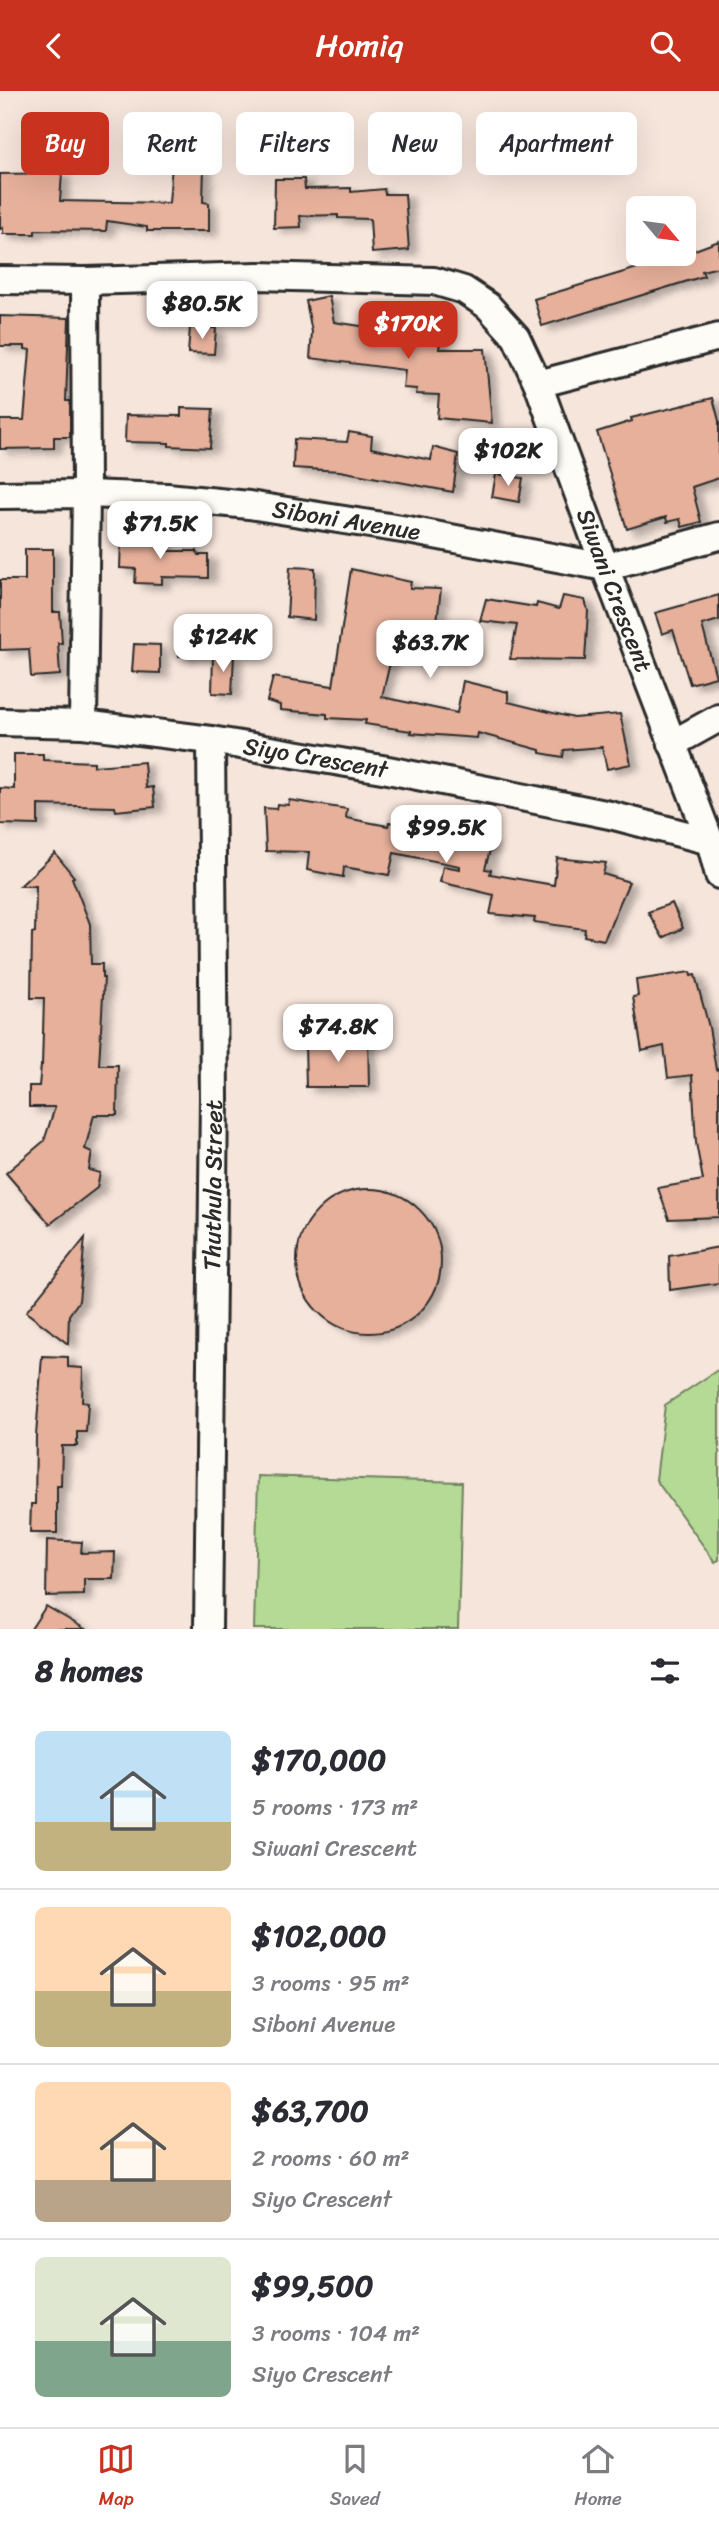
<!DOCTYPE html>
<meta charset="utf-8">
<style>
body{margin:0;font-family:Sriracha,sans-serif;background:#f2f2f3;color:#2b2b33;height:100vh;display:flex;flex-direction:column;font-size:26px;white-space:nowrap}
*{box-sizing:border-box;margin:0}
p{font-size:23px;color:#7c7c81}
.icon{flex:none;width:38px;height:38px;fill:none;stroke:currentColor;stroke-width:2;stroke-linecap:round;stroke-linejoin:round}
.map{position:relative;height:1538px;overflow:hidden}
.sheet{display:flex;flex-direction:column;background:#fff;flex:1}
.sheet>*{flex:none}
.guide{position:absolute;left:21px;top:21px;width:677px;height:63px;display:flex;gap:14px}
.needle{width:46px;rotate:119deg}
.buttons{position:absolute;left:626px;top:105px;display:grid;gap:14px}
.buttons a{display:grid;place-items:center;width:70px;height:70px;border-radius:10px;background:#fff;box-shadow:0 7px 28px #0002;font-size:35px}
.price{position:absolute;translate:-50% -60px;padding:0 16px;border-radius:14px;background:#fff;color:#222;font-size:23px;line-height:46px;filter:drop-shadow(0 2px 4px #0008)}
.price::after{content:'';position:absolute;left:50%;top:42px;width:21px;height:16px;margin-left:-10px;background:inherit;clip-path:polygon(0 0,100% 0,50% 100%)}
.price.current{background:#c8321e;color:#fff}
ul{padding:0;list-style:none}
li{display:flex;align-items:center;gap:21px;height:175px;padding:0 35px}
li+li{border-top:2px solid #e1e1e2}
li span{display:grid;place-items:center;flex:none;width:196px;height:140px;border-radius:10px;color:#555}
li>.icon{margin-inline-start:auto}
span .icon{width:84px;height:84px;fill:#fffc;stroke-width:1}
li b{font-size:30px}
h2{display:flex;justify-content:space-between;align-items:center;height:84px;padding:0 35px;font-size:30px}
.chip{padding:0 24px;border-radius:10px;background:#fff;box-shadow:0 7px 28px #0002;font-size:24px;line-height:63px}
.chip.current{background:#c8321e;color:#fff}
header{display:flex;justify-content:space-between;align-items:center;height:91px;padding:0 35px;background:#c8321e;color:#fff;font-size:32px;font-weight:600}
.tab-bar{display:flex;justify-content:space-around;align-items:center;height:98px;border-top:2px solid #e1e1e2;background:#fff;font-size:19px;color:#7c7c81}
.tab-bar a{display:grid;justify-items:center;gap:4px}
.tab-bar .current{color:#c8321e}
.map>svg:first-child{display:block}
.green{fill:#b4da95;stroke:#708260;stroke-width:2}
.building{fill:#e6b09b;stroke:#2b2b2b;stroke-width:2;filter:url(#shadow)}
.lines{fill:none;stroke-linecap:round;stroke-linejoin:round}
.minor-casing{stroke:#2b2b2b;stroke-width:32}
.minor{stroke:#fdfcf7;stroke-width:26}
.labels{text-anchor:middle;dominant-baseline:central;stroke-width:6;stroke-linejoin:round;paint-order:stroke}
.street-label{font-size:24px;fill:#2b2b2b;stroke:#fdfcf7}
</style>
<header><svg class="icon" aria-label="back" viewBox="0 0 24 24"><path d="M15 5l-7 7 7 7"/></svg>Homiq<svg class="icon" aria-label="search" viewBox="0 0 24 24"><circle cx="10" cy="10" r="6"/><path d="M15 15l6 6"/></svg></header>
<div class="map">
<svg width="719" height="1538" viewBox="0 0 719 1538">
<defs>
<filter id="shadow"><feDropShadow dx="8" dy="4.5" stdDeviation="3.5" flood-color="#0004"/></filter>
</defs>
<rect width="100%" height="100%" fill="#f6e5db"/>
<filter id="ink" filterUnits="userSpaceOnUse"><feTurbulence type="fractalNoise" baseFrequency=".0143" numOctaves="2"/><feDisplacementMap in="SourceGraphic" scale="14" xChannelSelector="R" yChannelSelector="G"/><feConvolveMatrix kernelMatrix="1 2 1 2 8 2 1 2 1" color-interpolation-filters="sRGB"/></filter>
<g filter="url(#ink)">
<!-- green -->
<g class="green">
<polygon points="719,1278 719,1469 715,1471 656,1389 665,1314"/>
<polygon points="258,1385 462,1391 458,1538 254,1538"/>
</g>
<!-- building -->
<g class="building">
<polygon points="172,73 204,75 203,111 209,112 209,140 147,140 147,136 107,130 106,140 35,139 35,143 3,143 3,137 0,138 0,83 62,82 60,110 169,112"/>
<polygon points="275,88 304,88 305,98 351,97 351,101 384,98 385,103 405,103 409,159 372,162 370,128 338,127 338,124 300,125 301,136 274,137"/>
<polygon points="719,150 719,176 702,180 704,185 542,235 534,208 684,163"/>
<polygon points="329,205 334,231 381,238 382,234 441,246 439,258 485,258 492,332 437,327 439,304 416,303 417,298 403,297 405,279 310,267 312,241 306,210"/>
<polygon points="0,225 69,227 66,310 70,310 70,346 54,346 54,357 0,358 0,329 24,329 30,259 25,258 25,255 0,255"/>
<polygon points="190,236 216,237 214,263 188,262"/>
<polygon points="713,307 719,330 719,387 692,396 701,431 682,436 680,428 667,431 666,426 627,438 597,341 632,330 631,327"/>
<polygon points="181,317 213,318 210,357 169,355 169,352 125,351 126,324 181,325"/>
<polygon points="349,341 372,345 371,357 431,369 433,356 458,363 453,401 340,380 293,377 294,348 347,351"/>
<polygon points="496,383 523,387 519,411 492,406"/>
<polygon points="138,444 164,445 163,460 197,460 198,464 208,464 208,487 162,486 162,493 135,492 136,478 120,477 121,447 138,448"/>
<polygon points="25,458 53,458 53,521 60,521 62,552 58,552 60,584 31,586 29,558 0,559 0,489 25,489"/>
<polygon points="290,476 315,477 314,529 287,526"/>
<polygon points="351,478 411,491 410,497 441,498 435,546 475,552 473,566 392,563 382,606 457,622 463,590 508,601 508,611 574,627 620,623 631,673 607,678 602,656 564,659 563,666 540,662 540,659 478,642 477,647 410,642 411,640 365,633 366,629 327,627 327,623 280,619 280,614 267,610 273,586 333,595"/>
<polygon points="719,504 719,529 702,534 716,586 690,593 673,539 662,543 655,522"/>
<polygon points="563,505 585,509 588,520 585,569 510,568 517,534 480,530 486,508 536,516 537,512 559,518"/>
<polygon points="217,538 218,563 179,565 178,540"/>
<polygon points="134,553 160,554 160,582 132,581"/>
<polygon points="213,563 234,564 232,603 212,602"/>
<polygon points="14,663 43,663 43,669 94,671 94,675 144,671 146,697 153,696 155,716 116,720 115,716 38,714 38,734 0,733 0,697 14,698"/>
<polygon points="289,709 347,718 346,727 388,735 389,731 492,751 485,778 491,779 490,783 554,794 557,767 606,772 603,783 629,791 604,849 584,845 585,838 534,831 535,827 490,823 494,804 440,791 443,775 460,778 460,775 394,762 389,784 344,776 343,786 307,779 309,761 266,760 264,717 276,718 277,713 288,714"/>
<polygon points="55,762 74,786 72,787 90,833 91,873 102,873 102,887 104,887 99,974 118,974 117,1024 94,1024 85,1058 92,1061 89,1079 100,1082 97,1097 50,1133 6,1082 44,1050 55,1016 29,1016 29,995 39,995 41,974 42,974 44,907 31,907 32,842 35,841 36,795 20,795"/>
<polygon points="672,812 683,837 663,847 648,821"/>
<polygon points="690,881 691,885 695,884 709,936 716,979 719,978 719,1126 669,1128 658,1097 703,1089 696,1052 692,984 668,987 664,955 642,960 633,906 638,905 636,889"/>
<polygon points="342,946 368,946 369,996 306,996 305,953 342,953"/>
<circle cx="369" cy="1170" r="72"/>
<polygon points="85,1147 79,1210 69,1224 68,1253 26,1221"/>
<polygon points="719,1156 719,1192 670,1199 669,1165"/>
<polygon points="42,1265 68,1266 68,1276 83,1277 82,1311 88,1312 86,1341 77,1341 77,1355 62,1355 61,1395 57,1395 57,1442 30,1442 31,1413 35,1413 36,1345"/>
<polygon points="47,1449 82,1451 81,1462 115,1461 114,1488 84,1488 84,1504 46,1505"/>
<polygon points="46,1515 85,1538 31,1538"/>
</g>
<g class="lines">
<!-- minor casing -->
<g class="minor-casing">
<g id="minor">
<path id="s1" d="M0 189 85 190 258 185 434 190 464 199 488 215 516 246 538 293 605 476 710 750 719 784"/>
<polyline points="538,293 719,246"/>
<path id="s2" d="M0 404 86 403 167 406 249 414 408 439 605 476 719 445"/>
<path id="s3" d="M0 631 83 633 211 649 388 679 610 724 710 750"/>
<polyline points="83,633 86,403 85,190"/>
<polyline points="672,653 719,627"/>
<path id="s4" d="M208 1538 214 1008 211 649"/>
</g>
</g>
<!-- minor -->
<use href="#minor" class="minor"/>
</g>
</g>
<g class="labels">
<!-- street labels -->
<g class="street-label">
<text stroke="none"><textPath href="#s2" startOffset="348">Siboni Avenue</textPath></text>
<text stroke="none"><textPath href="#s1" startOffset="808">Siwani Crescent</textPath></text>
<text stroke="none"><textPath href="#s3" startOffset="318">Siyo Crescent</textPath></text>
<text stroke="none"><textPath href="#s4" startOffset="444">Thuthula Street</textPath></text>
</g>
</g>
</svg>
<div class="buttons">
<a><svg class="needle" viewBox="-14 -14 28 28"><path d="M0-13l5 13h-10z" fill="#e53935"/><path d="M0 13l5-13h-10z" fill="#7c7c81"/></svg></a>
</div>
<b class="price" style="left:202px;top:250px">$80.5K</b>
<b class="price current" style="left:408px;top:270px">$170K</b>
<b class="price" style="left:508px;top:397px">$102K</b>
<b class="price" style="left:160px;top:470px">$71.5K</b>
<b class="price" style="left:223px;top:583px">$124K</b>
<b class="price" style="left:430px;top:589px">$63.7K</b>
<b class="price" style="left:446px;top:774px">$99.5K</b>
<b class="price" style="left:338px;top:973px">$74.8K</b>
<div class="guide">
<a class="chip current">Buy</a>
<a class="chip">Rent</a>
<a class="chip">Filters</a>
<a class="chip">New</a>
<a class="chip">Apartment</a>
</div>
</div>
<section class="sheet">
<h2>8 homes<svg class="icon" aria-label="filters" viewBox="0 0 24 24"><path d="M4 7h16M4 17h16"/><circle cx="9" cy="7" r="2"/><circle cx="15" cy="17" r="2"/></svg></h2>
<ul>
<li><span style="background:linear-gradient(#bfe0f5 65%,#c2b280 0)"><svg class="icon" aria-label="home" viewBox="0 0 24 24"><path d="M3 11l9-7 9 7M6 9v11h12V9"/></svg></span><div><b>$170,000</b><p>5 rooms · 173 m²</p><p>Siwani Crescent</p></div></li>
<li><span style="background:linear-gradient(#ffd9b3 60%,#c2b280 0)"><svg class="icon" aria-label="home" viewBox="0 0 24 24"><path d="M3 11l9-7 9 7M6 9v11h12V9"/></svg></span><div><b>$102,000</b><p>3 rooms · 95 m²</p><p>Siboni Avenue</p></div></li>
<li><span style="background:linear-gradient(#ffd9b3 70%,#b9a48a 0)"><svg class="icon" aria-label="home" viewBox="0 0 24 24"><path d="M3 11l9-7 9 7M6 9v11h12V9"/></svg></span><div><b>$63,700</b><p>2 rooms · 60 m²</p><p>Siyo Crescent</p></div></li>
<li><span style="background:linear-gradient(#dfe7d0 60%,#7fa58c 0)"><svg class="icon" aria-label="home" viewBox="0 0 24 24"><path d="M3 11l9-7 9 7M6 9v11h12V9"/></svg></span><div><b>$99,500</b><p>3 rooms · 104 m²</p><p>Siyo Crescent</p></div></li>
</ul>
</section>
<nav class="tab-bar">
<a class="current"><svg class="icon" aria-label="map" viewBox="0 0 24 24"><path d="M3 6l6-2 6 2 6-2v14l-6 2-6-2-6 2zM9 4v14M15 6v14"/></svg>Map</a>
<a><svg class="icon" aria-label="saved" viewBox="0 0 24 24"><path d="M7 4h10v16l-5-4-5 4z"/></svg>Saved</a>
<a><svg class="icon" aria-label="home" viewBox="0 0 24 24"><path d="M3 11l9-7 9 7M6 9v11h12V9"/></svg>Home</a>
</nav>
